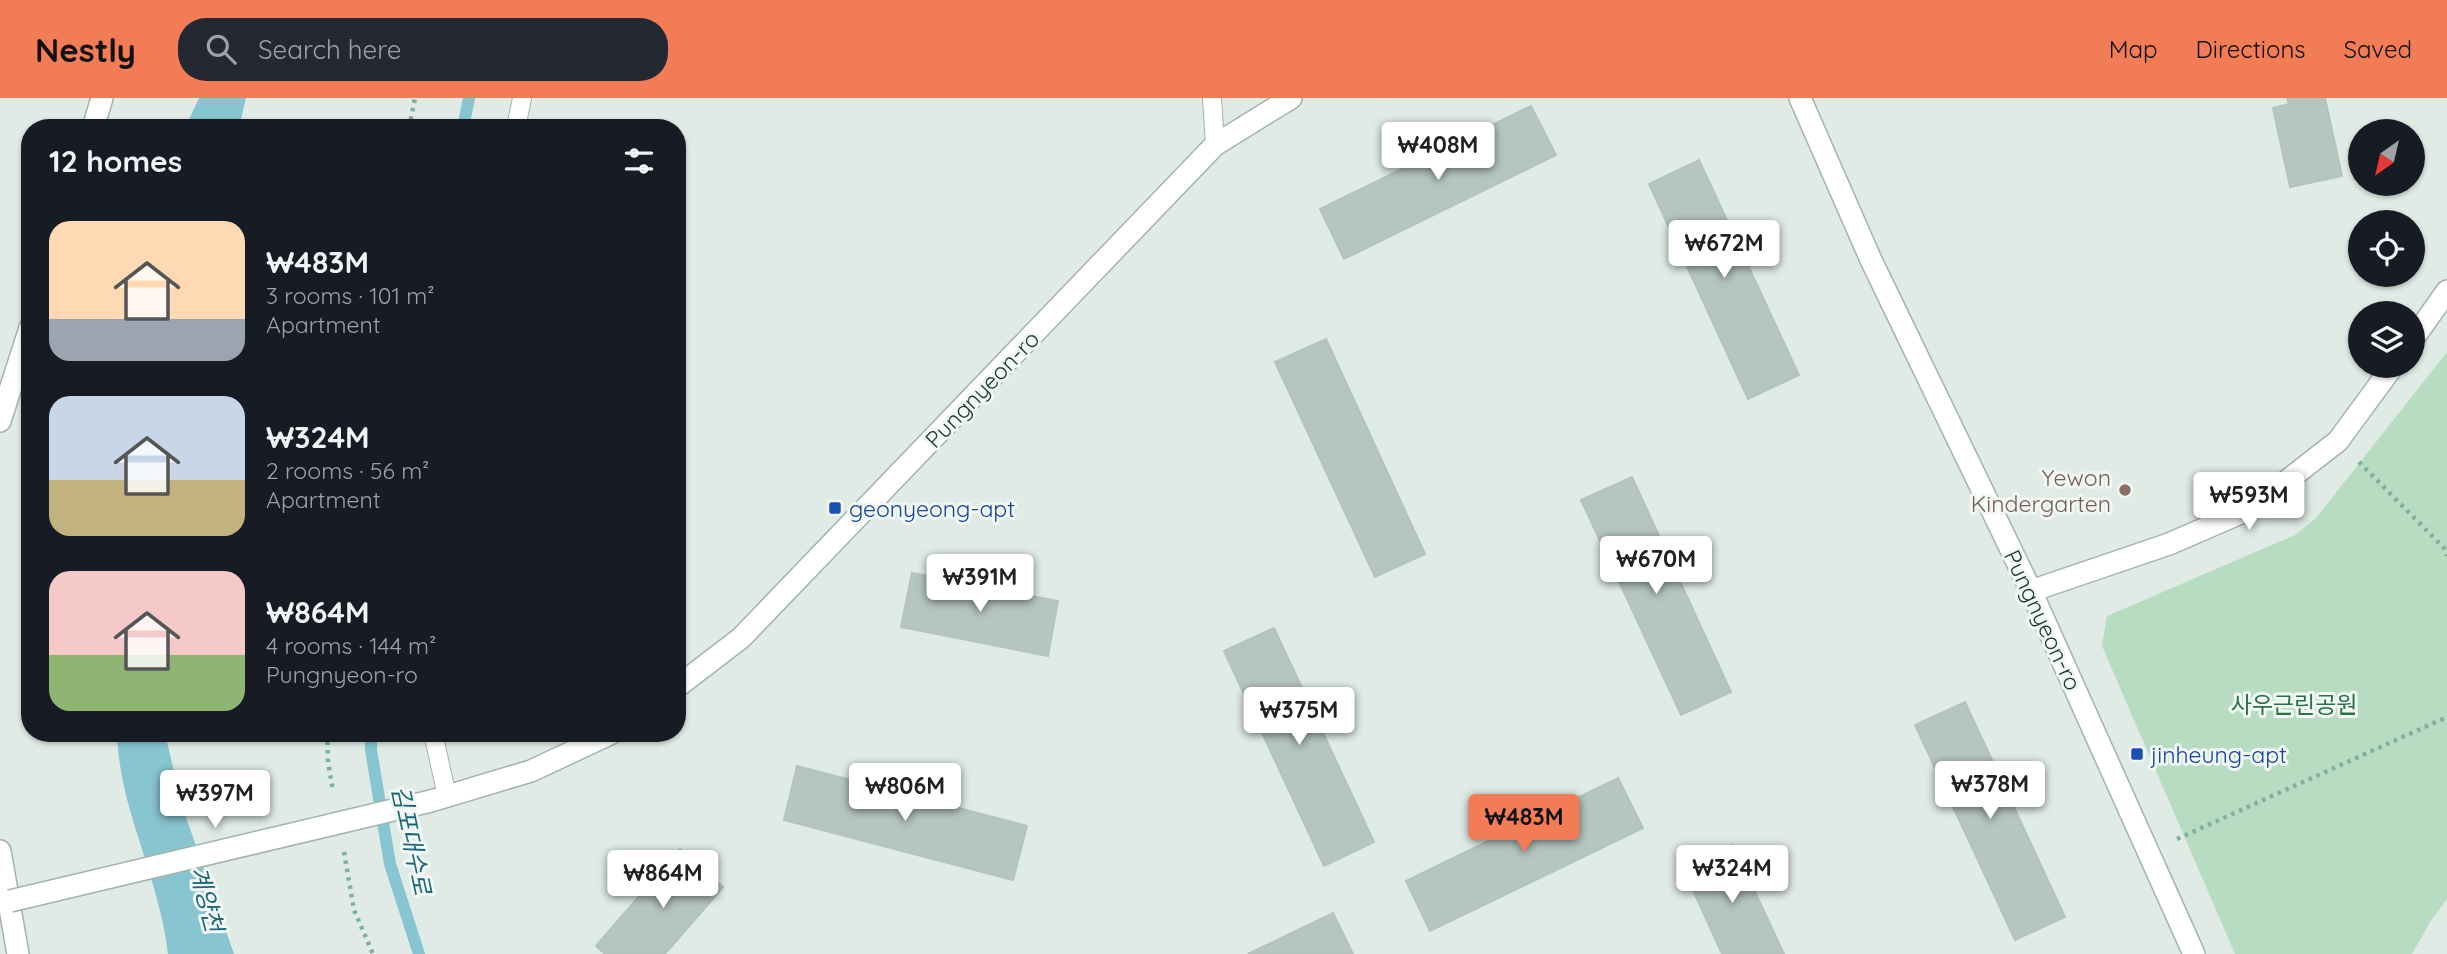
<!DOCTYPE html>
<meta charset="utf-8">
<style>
body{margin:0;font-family:Quicksand,"Noto Sans KR",sans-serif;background:#242831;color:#f1f3f6;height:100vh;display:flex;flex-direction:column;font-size:26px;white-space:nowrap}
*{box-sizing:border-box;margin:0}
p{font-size:23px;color:#9ea1a6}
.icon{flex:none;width:38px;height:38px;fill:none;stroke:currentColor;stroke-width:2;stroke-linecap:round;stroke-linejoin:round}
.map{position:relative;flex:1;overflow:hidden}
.side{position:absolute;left:21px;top:21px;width:665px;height:623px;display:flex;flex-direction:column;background:#171b24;border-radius:28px;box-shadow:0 2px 5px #0004}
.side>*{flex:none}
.needle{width:46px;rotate:214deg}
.buttons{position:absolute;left:2348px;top:21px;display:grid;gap:14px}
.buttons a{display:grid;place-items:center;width:77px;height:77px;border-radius:50%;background:#171b24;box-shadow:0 2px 5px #0004;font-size:35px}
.price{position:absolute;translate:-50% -60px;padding:0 16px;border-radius:7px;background:#fff;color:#222;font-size:23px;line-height:46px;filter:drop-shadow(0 2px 4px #0008)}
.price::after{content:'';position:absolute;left:50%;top:42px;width:21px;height:16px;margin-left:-10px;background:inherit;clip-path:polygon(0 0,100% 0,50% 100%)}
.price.current{background:#f27c56;color:#111}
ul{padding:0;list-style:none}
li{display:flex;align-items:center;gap:21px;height:175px;padding:0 28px}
li span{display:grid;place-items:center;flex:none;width:196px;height:140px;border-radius:21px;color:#555}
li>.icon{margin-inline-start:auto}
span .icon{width:84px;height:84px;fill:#fffc;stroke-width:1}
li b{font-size:30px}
h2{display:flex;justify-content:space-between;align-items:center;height:84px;padding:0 28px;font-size:30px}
header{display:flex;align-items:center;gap:42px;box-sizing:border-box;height:98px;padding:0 35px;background:#f27c56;color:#111}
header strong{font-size:33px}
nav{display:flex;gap:38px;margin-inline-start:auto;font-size:24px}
.search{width:490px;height:63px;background:#242831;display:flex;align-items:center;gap:18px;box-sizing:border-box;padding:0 24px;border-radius:28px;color:#9ea1a6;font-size:26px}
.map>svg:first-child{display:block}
.green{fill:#b8dcc2}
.water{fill:#87c5d0}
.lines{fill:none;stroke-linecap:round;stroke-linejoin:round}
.stream{stroke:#87c5d0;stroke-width:12}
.building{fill:#b5c5bf;stroke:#b2c4bd;stroke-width:2}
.service-casing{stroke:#a3b3ad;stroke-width:20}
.minor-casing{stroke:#a3b3ad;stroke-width:24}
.path{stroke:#80aea0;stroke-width:4.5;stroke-dasharray:3.5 5;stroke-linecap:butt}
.service{stroke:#fff;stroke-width:18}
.minor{stroke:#fff;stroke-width:21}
.minor-bridge-casing{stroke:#a3b3ad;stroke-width:24;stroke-linecap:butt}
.minor-bridge{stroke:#fff;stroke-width:21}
.education-dot{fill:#8d6e63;stroke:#f0f7f4;stroke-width:2.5}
.transit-dot{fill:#1a4fb4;stroke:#f0f7f4;stroke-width:2.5}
.labels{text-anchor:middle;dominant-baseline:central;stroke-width:6;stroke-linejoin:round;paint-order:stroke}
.street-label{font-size:23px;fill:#203b34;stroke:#f0f7f4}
.education-label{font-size:23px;fill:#785e54;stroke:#f0f7f4;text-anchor:end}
.transit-label{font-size:23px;fill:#164399;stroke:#f0f7f4;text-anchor:start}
.park-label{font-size:23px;fill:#2b7146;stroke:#f0f7f4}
.water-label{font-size:24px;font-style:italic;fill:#1b6776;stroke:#f0f7f4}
</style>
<header>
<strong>Nestly</strong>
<div class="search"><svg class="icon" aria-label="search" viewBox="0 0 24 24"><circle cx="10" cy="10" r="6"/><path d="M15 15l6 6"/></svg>Search here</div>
<nav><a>Map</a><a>Directions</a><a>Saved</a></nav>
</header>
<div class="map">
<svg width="2447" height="856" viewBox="0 0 2447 856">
<rect width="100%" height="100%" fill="#e0ebe6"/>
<!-- green -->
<polygon class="green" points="2447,254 2447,801 2430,824 2412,856 2235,856 2102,548 2107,518 2295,437 2316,420"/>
<!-- water -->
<g class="water">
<polygon points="199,0 246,0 239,30 185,30"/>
<path d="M117 635H165L182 708 234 856H168C166 842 164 827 160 813 146 752 119 700 117 635Z"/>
</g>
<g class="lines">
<!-- stream -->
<g class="stream">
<polyline points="463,30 469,0"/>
<polyline points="371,635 371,652 390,766 419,856"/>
</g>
</g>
<!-- building -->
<g class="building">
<polygon points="2287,0 2325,0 2342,78 2290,89 2273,10 2289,6"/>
<polygon points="1531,8 1556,57 1344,161 1320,111"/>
<polygon points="1699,62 1799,277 1748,301 1649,86"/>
<polygon points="1326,241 1425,456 1375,479 1275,264"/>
<polygon points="1632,379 1731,594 1681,617 1581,402"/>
<polygon points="912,475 1058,503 1048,558 901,529"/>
<polygon points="1274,530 1374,744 1324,768 1224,553"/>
<polygon points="1965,604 2065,819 2015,842 1915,627"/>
<polygon points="797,668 1027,728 1013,782 784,722"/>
<polygon points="1618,680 1643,730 1430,833 1406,783"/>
<polygon points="1733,747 1784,856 1722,856 1683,770"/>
<polygon points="680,751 723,789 665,856 605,856 596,848"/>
<polygon points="1333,815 1353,856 1248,856"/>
</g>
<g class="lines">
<!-- service casing -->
<g class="service-casing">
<g id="service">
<polyline points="1212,0 1215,47"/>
<polyline points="516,30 522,0"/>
<polyline points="433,635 447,698"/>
</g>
</g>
<!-- minor casing -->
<g class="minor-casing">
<g id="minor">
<polyline points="1800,0 1871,162 2031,493 2194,856"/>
<polyline points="93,30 102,0"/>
<polyline points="2413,241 2447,193"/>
<polyline points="0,323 30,230"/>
<polyline points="2031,493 2169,446 2252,410 2338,343 2393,268"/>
<polyline points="677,589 741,540 1215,47 1291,0"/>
<polyline points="431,703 531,673 612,635"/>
<polyline points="0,753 18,856"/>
</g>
</g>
<!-- path -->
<g class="path">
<polyline points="409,30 415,0"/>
<polyline points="2359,364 2444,450 2447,458"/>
<polyline points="327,635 328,664 333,693"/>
<polyline points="2177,741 2447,619"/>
<polyline points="344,754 354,812 373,856"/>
</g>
<!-- service -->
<use href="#service" class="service"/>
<!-- minor -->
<use href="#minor" class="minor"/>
<!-- minor-bridge casing -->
<g class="minor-bridge-casing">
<polyline id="minor-bridge" points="10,803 431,703"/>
</g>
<!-- minor-bridge -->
<use href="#minor-bridge" class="minor-bridge"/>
</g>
<!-- markers -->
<circle class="education-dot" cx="2125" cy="392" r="7"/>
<g class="transit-dot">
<rect x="828" y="403" width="14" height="14" rx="3.5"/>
<rect x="2130" y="649" width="14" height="14" rx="3.5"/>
</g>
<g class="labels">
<!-- street labels -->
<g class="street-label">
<text transform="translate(982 291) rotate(-46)">Pungnyeon-ro</text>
<text transform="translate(2043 522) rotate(65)">Pungnyeon-ro</text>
</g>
<!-- education labels -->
<g class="education-label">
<text x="2111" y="379">Yewon<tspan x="2111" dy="26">Kindergarten</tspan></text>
</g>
<!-- transit labels -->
<g class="transit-label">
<text x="849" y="410">geonyeong-apt</text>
<text x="2151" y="656">jinheung-apt</text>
</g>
<!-- park labels -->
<g class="park-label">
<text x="2294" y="606">사우근린공원</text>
</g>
<!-- water labels -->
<g class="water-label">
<text transform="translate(412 742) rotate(78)">김포대수로</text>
<text transform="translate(207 801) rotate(75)">계양천</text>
</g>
</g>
</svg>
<div class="buttons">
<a><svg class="needle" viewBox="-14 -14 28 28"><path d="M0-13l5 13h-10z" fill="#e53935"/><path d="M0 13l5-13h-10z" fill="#9ea1a6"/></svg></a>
<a><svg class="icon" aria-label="locate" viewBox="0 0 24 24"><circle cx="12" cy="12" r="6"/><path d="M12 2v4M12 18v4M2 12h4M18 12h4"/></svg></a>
<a><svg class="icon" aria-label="layers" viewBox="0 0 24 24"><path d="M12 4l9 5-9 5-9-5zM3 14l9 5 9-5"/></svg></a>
</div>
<b class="price" style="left:1438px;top:84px">₩408M</b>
<b class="price" style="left:1724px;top:182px">₩672M</b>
<b class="price" style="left:2249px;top:434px">₩593M</b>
<b class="price" style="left:1656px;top:498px">₩670M</b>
<b class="price" style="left:980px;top:516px">₩391M</b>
<b class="price" style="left:1299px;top:649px">₩375M</b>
<b class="price" style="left:1990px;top:723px">₩378M</b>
<b class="price" style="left:905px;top:725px">₩806M</b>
<b class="price" style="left:215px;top:732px">₩397M</b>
<b class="price current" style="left:1524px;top:756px">₩483M</b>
<b class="price" style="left:1732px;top:807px">₩324M</b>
<b class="price" style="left:663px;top:812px">₩864M</b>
<section class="side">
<h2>12 homes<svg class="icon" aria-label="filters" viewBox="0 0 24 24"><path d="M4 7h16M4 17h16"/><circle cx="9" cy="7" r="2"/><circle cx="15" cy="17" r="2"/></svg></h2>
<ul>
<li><span style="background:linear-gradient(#ffd9b3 70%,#9aa5b1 0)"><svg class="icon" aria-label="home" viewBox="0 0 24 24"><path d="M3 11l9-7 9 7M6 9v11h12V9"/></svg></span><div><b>₩483M</b><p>3 rooms · 101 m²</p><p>Apartment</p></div></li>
<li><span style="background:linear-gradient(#c9d6e8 60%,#c2b280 0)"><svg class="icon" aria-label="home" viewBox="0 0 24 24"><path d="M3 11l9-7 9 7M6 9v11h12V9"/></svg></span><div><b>₩324M</b><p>2 rooms · 56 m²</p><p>Apartment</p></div></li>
<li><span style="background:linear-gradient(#f6c9c9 60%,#8fb573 0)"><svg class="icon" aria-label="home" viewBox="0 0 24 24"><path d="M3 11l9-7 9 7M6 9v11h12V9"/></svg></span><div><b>₩864M</b><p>4 rooms · 144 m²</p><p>Pungnyeon-ro</p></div></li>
</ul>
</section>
</div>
